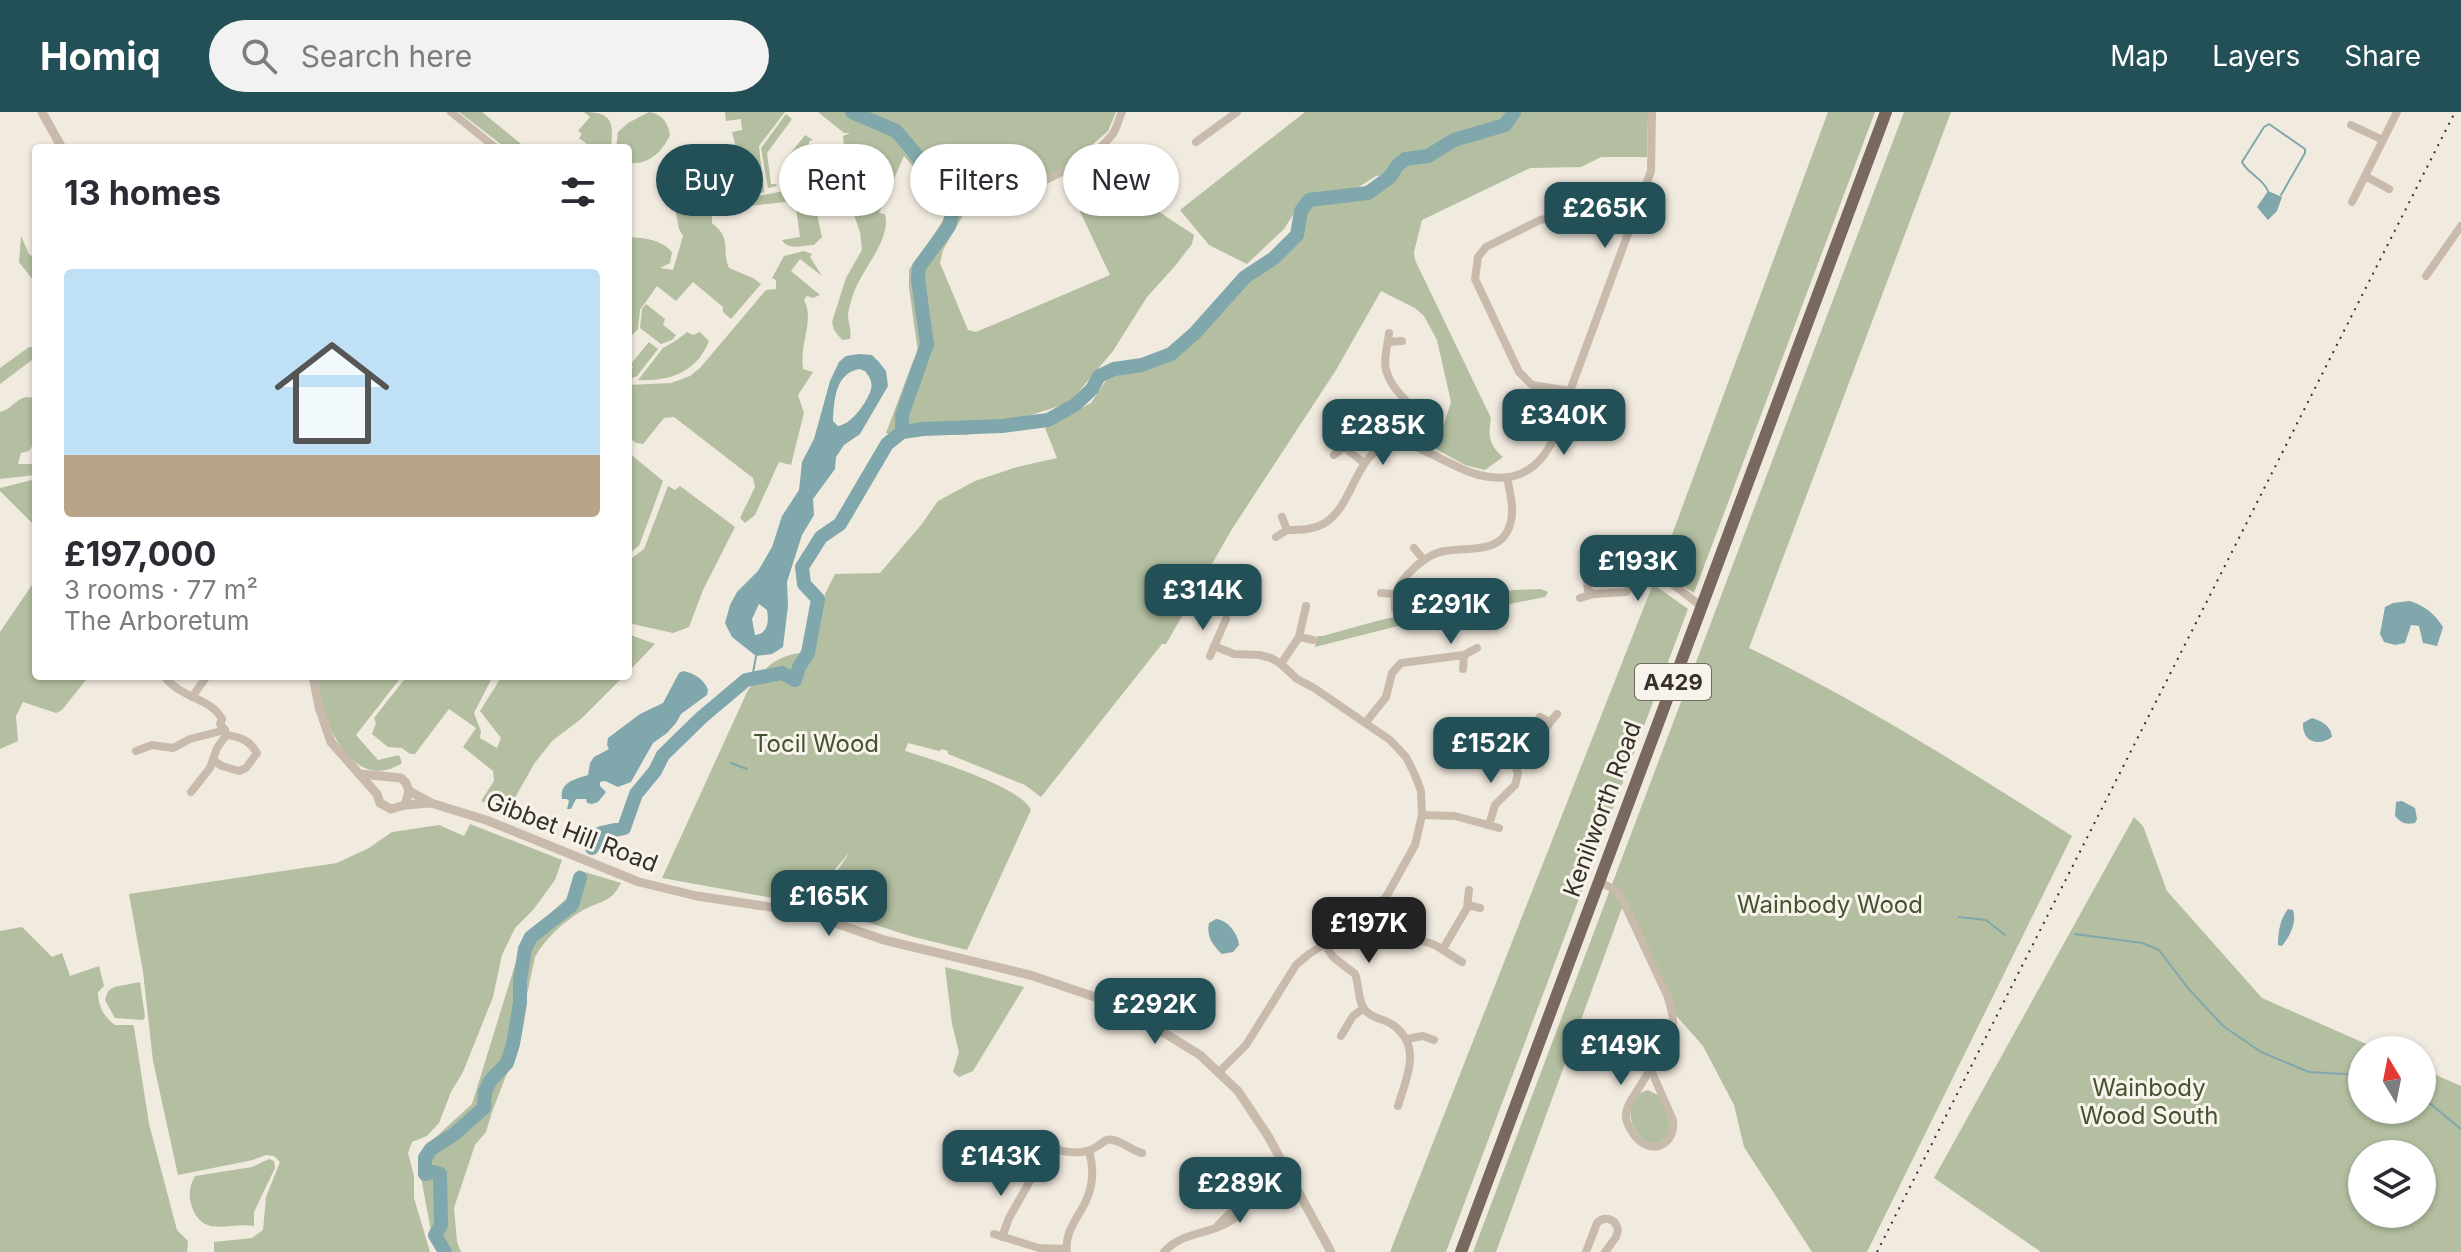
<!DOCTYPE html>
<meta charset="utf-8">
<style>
body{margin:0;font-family:Inter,sans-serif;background:#f2f2f3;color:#2b2b33;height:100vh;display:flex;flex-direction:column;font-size:30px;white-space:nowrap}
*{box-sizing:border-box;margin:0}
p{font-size:26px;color:#7c7c81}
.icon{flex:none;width:44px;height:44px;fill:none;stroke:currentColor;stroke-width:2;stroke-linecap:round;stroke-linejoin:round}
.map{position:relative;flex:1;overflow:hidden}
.drawer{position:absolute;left:32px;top:32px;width:600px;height:536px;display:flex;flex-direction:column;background:#fff;border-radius:8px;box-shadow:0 2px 6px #0004}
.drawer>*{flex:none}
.banner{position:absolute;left:656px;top:32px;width:760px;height:72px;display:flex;gap:16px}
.needle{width:52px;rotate:350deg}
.controls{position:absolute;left:2348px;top:924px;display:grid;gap:16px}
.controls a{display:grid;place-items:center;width:88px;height:88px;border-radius:50%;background:#fff;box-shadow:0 2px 6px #0004;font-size:40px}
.price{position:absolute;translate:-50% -68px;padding:0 18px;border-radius:16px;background:#234f56;color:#fff;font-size:26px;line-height:52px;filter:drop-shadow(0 2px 4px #0008)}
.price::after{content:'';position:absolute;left:50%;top:48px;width:24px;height:18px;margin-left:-12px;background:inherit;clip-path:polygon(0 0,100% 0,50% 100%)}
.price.selected{background:#222;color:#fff}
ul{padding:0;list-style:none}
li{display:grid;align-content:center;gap:16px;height:424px;padding:0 32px}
li span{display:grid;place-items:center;height:248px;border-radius:8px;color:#555}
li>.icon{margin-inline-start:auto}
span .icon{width:144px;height:144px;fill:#fffc;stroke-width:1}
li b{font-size:34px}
h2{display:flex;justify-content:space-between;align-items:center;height:96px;padding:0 32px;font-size:34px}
.pill{padding:0 28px;border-radius:36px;background:#fff;box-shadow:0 2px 6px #0004;font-size:28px;line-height:72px}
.pill.selected{background:#234f56;color:#fff}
header{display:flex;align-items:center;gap:48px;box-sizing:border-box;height:112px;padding:0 40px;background:#234f56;color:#fff}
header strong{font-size:38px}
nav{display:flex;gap:44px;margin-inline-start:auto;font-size:28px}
.search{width:560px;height:72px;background:#f2f2f3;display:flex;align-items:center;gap:20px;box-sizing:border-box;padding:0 28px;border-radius:44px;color:#7c7c81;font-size:30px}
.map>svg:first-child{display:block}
.green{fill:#b3bfa0;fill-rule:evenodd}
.water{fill:#80a7ac;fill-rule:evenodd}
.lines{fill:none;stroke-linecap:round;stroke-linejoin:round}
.stream{stroke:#80a7ac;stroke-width:2}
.river{stroke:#80a7ac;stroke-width:14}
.minor{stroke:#c8bbac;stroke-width:8}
.tertiary{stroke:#c8bbac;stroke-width:9}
.primary{stroke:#78685d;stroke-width:12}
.rail{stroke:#372f2a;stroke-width:2;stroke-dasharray:2 6;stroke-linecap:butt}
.labels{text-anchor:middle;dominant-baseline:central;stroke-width:6;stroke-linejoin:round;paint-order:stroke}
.shield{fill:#f9f4eb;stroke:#716a64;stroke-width:2}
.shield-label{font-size:22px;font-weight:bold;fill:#372f2a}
.park-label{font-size:24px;fill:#445330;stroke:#f9f4eb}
.street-label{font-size:24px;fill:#372f2a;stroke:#f9f4eb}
</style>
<header>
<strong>Homiq</strong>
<div class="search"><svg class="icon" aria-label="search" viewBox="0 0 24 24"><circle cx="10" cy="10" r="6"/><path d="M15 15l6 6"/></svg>Search here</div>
<nav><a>Map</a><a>Layers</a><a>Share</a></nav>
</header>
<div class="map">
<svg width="2461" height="1140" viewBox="0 0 2461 1140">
<rect width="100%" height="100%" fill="#f1eadf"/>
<!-- green -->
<g class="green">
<polygon points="459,0 482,0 526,36 506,36"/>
<path d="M584 0C612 0 614 10 611 36H592L579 26 582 22 578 19 590 5Z"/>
<path d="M649 0C662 2 668 10 670 23 662 40 649 53 629 51L628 36H616L618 20 628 11Z"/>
<polygon points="725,0 785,0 759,34 764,80 750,83 749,77 725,79 707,77 702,52 714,44 718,44 721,47 711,48 712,59 722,58 722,55 726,54 727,67 738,66 740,51 732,20 742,18 741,7 726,9"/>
<path d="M818 0H1116L1108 19 1066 56 1017 81 999 64 988 75 978 95 965 100 943 138 940 151 968 218 976 220 1110 163 1075 89 1069 61 1087 48 1120 74 1194 123 1192 132 1175 154 1147 185 1113 239 1069 291 967 323H923L899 326 886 321 913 249 918 240 909 176V157L925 138 949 98 904 44 879 101 885 102C892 127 861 158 853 183 851 188 849 196 848 202 848 211 852 218 850 227L842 228 834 218 832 210 846 166 862 138 860 120 852 97 838 98 832 93 826 96 822 94 818 78 820 72 829 69 842 70 836 74 837 83 850 91 855 75 847 64 843 24 850 21H844Z"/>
<path d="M1305 0H1648L1647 45H1601L1581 55 1530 56 1422 108 1414 140 1415 148 1491 306C1488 324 1489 333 1503 345L1485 358 1465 353 1436 337 1451 290 1437 228 1424 204 1415 196 1381 179 1336 258 1232 417 1166 532H1162L1041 685 1025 673 948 642V639L942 637 939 639 908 631 905 639C931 647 1022 675 1031 698L967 838 910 824 814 793 850 740 829 764 811 793 662 766 748 578C768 552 777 542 811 540L825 482 835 462 880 461 921 413 938 389 975 369 1017 355 1057 346 1045 316 1091 291 1109 264 1152 254 1175 244 1249 167 1275 149 1301 124 1303 100 1311 90C1338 87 1380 91 1394 62L1376 64 1354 78 1305 84 1284 117 1247 152 1209 133 1180 98Z"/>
<polygon points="1828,0 1875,0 1694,481 1659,458"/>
<path d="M1904 0H1951L1749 536C1861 590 1967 657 2072 724L1867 1140H1812L1744 1035 1734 993 1703 934 1672 899 1623 793 1496 1140H1473Z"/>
<polygon points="786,2 792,7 767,41 771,72 776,72 777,74 768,76 761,36"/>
<polygon points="805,23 813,28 809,29 809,35 816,36 813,59 803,67 788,70 787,46"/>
<path d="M677 70 687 78 696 74 700 84 710 89 714 100 712 103V111C733 128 721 137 729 156L753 166 761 172 731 207 723 200V195L693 170 676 189 657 174 640 198 638 217 628 227V125C643 126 661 127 672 140L670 151 660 156 673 158 683 124 679 117 675 97 683 89 670 78Z"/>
<path d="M804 75 812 79 818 96 816 98 822 125 814 133C803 133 788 139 782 128L800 125 795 89 749 94 748 86Z"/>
<polygon points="21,124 29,142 36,147 36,172 19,150"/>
<path d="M804 139 812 142 810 145 822 164 800 147 791 159 820 183 813 186 807 184 804 188C815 208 799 232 803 257L813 260 798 283 804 301 791 353 779 350 755 403 745 411 740 406 755 375 753 366 674 305 664 306 643 332 636 331 628 325V273L671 271 690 264 700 256 766 178 776 177V168L772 166 784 144Z"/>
<polygon points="646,192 665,207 663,213 676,223 672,228 661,232 640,216 642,197"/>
<path d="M687 220 693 223 700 220 709 229C697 260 669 270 638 268L663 236 677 228Z"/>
<polygon points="649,230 658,237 637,264 628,268 628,263 633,255 631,252"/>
<polygon points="29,235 36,236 36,245 0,272 0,256"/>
<path d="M27 285 36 286V331H34L29 339 21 341 18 352H36L35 363 0 367V300C11 298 16 286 27 285Z"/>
<polygon points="628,340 663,369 639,434 628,442"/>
<polygon points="36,367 36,415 0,379 0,376"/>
<polygon points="668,374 675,378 680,374 735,415 703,478 689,515 673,521 628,511 628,449 644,437"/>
<polygon points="36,467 36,564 89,564 62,598 56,601 23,590 16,604 18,629 0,637 0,520"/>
<polygon points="1653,472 1688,497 1446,1140 1390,1140"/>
<polygon points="1541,477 1548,480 1545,485 1394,515 1315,535 1317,524 1323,524 1373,510 1486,483 1513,478"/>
<polygon points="628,522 655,532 628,560"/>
<path d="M318 564H402L356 623 378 648 399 643 402 651C364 676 336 636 325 602 321 590 320 577 318 564Z"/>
<polygon points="407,564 493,564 474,601 481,619 480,626 497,636 501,626 480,599 502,564 624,564 581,607 552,629 534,652 512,691 492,693 481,689 494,669 493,659 463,635 476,616 449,597 415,642 410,642 402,636 388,635 372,622 376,611 374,606"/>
<path d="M2134 705 2143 714 2167 779 2262 886 2380 938H2362V998H2422V957L2461 974V1140H2041L1934 1066ZM2422 1042V1102H2362V1042Z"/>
<polygon points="470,712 562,748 555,768 533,798 515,816 502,843 493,885 463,960 451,980 439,1011 427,1024 412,1030 408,1041 414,1064 414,1086 430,1140 214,1140 214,1130 252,1126 263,1118 266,1085 280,1050 274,1044 266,1043 253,1048 178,1063 153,949 143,860 129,782 337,751 369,736 392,720 439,713 464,724"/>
<path d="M578 758 621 771C610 793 599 788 580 800 562 811 545 827 535 845L514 943 492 1000 486 1020 475 1033 454 1096 457 1130 461 1140H449L444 1128 432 1125 421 1065 420 1046 427 1033 472 992 523 827 568 785Z"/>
<path d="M22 815 52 845 62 841 70 864 99 854 104 874 98 880C98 894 104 905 115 913H133L134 915 149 1012 177 1118 188 1129 187 1140H0V819Z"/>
<polygon points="945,855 1024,875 973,959 959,965 953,960 959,940 952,912"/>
<polygon points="140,870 145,905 143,908 115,906 105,888 108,879 114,875"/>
<path d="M1648 978 1658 983C1667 1003 1683 1026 1650 1032 1629 1021 1620 986 1648 978Z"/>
<path d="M269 1047 274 1049 275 1056 254 1100V1114C229 1110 203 1126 192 1095 188 1083 189 1075 195 1064L252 1055Z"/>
</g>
<!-- water -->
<g class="water">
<polygon points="2268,79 2282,85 2277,99 2268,108 2257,95"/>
<path d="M859 242 872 243 879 250 886 259 888 274 860 322 844 333 836 345 835 357 813 387 814 403 802 423 787 470 788 494 783 535 772 542 756 544 732 525 725 511 730 493 737 480 758 459 772 435 782 404 799 378 802 350 814 327 830 269 839 250 846 244ZM859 257 865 259C869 264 873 270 871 277 868 289 851 313 838 314L833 309C834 288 835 262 859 257ZM759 492 767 498C769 510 768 522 755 523L752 507Z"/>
<path d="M2410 489C2425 494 2434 501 2443 515L2437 534 2423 531 2419 514 2411 513 2405 531 2395 533 2384 530 2380 522 2385 495 2393 491Z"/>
<path d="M683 559C694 561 704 567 708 578L707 583 681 602 676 611 667 621 653 631 631 670 618 675 605 669 600 670V674L606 680 598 690 592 692 587 691 586 687H576L571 697H567L569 689 567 687H562C559 670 576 667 588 663L590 651 594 645 609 637 607 633 608 626 640 602 663 591 679 561Z"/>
<path d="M2312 606C2322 609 2331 614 2332 625 2318 635 2302 630 2303 611Z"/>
<path d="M2402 689 2415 696 2417 707 2415 711C2406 713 2401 711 2395 704L2396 690Z"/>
<path d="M2288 797 2293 798C2297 810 2290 824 2282 834L2278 833C2278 820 2280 807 2288 797Z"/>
<path d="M1216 807C1228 808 1238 822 1239 833L1233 840 1222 842C1213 834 1206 824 1209 811Z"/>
</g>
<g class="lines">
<!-- stream -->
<g class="stream">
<polyline points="860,0 860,4"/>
<path d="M2268 79C2263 66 2248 62 2242 50L2264 15 2269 12 2305 37V41L2281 83"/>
<polyline points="752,567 756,544"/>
<polyline points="731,651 747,657"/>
<polyline points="1959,805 1986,808 2005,823"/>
<polyline points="2075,822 2142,831 2159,838 2187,875 2223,914 2261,940 2309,960 2362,963"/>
<polyline points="2422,985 2461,1017"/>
</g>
<!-- river -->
<g class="river">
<polyline points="852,0 896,19 914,40 953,97 949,114 919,155 918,167 927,232 902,303 902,320"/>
<polyline points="592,736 601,721 624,716 636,682 655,659 663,643 702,605 746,568 782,561 795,568 799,555 808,541 818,487 804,472 802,455 821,425 840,412 887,332 902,320 923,317 1002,314 1048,308 1075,293 1092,277 1099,264 1114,257 1142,253 1171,242 1195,221 1245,165 1274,146 1297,123 1301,99 1309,88 1368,81 1390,65 1397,54 1405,47 1428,44 1454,28 1505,13 1514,0"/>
<polyline points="445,1140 435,1123 441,1113 440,1062 433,1060 425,1062 425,1046 431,1037 453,1023 484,996 485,980 490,969 507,951 513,932 520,891 520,868 525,837 531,825 572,793 580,766"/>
</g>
<!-- minor -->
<g class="minor">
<polyline points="451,0 496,36"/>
<polyline points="2351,13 2383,28"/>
<polyline points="1196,30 1237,0"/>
<polyline points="2365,64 2389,77"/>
<path d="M1048 67C1070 56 1096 43 1112 23 1117 17 1118 8 1122 0"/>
<polyline points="2352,90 2397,0"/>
<polyline points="2426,164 2461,114"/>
<path d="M1389 221C1388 233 1383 246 1386 258 1396 293 1424 283 1410 332"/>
<polyline points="1388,230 1402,229"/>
<polyline points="1570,279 1532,273 1519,260 1475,167 1478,145 1486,135 1540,108 1606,96 1634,106"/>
<polyline points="1344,335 1364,351"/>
<polyline points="1334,343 1344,335 1337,319"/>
<path d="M1287 418C1299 418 1312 418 1323 412 1354 395 1353 345 1388 332 1402 326 1416 335 1429 341 1445 348 1462 359 1479 363 1541 379 1558 324 1570 279L1651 59 1652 0"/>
<polyline points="1276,425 1287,418 1282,405"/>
<polyline points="1414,436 1423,447"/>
<polyline points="1587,469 1588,479 1594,482 1626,480 1638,466 1650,460 1666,467 1701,494"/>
<polyline points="1381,481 1394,482"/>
<polyline points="1580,486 1594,482"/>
<path d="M1395 497C1394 480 1399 471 1411 459 1419 451 1426 445 1437 441 1464 432 1508 448 1512 402 1513 390 1509 377 1507 365"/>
<polyline points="1299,525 1306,494"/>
<polyline points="1214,534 1234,542 1259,543 1271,546 1281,552 1297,567 1314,576 1390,628 1406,645 1415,663 1421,679 1422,703 1415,733 1386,785 1365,806 1309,842 1296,853 1246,933 1220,959"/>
<polyline points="1210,544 1226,507"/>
<polyline points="1281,552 1299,525 1313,528"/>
<polyline points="1463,557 1464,543 1477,536"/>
<path d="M164 564C181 587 210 585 222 607L220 612 225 618"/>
<polyline points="192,585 207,564"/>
<polyline points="1540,605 1550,610 1557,602"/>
<polyline points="1366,610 1386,585 1392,561 1401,551 1464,543"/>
<polyline points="1481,629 1493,633 1498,621"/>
<polyline points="136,639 152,633 173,636 190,627 225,618 226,623 217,636 210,656 191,680"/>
<path d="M214 649 222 654 239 659 246 656 257 641C249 628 241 625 226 623"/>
<polyline points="1515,653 1534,638 1550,610"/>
<polyline points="1422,703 1455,704 1499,716"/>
<polyline points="1489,713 1495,693 1515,673 1518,662 1515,653 1493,633"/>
<path d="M1598 769 1617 779 1624 791 1667 883C1670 893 1674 903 1673 913 1671 929 1646 963 1637 979 1633 985 1627 993 1626 1001 1625 1007 1628 1013 1631 1018 1645 1045 1676 1037 1673 1008L1650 956"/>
<polyline points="1468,793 1480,796"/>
<polyline points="1377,796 1403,822 1435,833 1462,850"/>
<path d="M1324 831 1333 845 1355 862C1360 874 1357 888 1365 898 1372 907 1385 907 1393 913 1423 935 1406 966 1398 994"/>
<polyline points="1443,837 1467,796 1469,778"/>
<polyline points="1341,924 1353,904 1364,896"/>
<polyline points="1406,927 1423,924 1434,928"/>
<path d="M1053 1036C1066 1041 1084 1043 1096 1035 1100 1033 1103 1029 1107 1028 1118 1025 1131 1039 1142 1041"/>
<polyline points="1218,1113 1236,1095 1270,1082 1293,1070"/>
<polyline points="994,1122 1039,1136 1066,1137"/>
<polyline points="1002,1125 1009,1106 1034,1062"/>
<path d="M1067 1140C1064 1121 1077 1107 1085 1091 1093 1075 1094 1056 1089 1039"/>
<path d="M1164 1140C1182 1120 1207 1123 1229 1110 1238 1105 1246 1095 1253 1088"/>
<path d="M1586 1140 1597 1111C1605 1103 1616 1107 1618 1118L1616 1125 1605 1140"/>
</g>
<!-- tertiary -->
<g class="tertiary">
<polyline points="42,0 62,36"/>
<polyline points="313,564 319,595 331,630 377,682 380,691 391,697 405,693 431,691"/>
<polyline points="360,662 401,666 406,671 409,679 405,693"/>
<polyline points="409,679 431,691 486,708 639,770 697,784 803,800 884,828 1030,863 1104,888 1148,911 1200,943 1238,979 1268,1024 1331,1140"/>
</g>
<!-- primary -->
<polyline class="primary" points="1461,1140 1886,0"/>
<!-- rail -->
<polyline class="rail" points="1877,1140 2455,0"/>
</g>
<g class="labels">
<!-- shield labels -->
<rect class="shield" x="1635" y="552" width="76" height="36" rx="6"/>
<g class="shield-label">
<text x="1673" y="570">A429</text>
</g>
<!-- park labels -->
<g class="park-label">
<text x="816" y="631">Tocil Wood</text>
<text x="1830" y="792">Wainbody Wood</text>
<text x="2149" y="975">Wainbody<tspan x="2149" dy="28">Wood South</tspan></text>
</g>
<!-- street labels -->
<g class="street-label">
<text transform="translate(1602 697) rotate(-70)">Kenilworth Road</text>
<text transform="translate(572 720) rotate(21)">Gibbet Hill Road</text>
</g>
</g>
</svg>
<div class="controls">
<a><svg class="needle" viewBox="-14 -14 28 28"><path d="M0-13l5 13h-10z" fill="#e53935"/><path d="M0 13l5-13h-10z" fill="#7c7c81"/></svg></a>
<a><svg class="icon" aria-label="layers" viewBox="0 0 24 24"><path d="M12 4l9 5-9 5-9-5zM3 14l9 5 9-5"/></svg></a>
</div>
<b class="price" style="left:1605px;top:138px">£265K</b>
<b class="price" style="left:1564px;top:345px">£340K</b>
<b class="price" style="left:1383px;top:355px">£285K</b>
<b class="price" style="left:1638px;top:491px">£193K</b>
<b class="price" style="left:1203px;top:520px">£314K</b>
<b class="price" style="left:1451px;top:534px">£291K</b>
<b class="price" style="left:1491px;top:673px">£152K</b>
<b class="price" style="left:829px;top:826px">£165K</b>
<b class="price selected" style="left:1369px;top:853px">£197K</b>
<b class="price" style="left:1155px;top:934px">£292K</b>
<b class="price" style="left:1621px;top:975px">£149K</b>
<b class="price" style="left:1001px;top:1086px">£143K</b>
<b class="price" style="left:1240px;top:1113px">£289K</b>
<div class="banner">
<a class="pill selected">Buy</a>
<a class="pill">Rent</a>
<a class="pill">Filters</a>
<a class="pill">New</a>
</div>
<section class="drawer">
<h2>13 homes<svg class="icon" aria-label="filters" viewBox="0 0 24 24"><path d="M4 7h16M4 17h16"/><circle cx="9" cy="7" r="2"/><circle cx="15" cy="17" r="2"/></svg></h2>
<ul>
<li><span style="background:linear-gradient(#bfe0f5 75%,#b9a48a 0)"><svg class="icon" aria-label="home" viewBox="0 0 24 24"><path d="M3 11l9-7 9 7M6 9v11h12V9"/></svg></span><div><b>£197,000</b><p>3 rooms · 77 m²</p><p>The Arboretum</p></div></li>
</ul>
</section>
</div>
